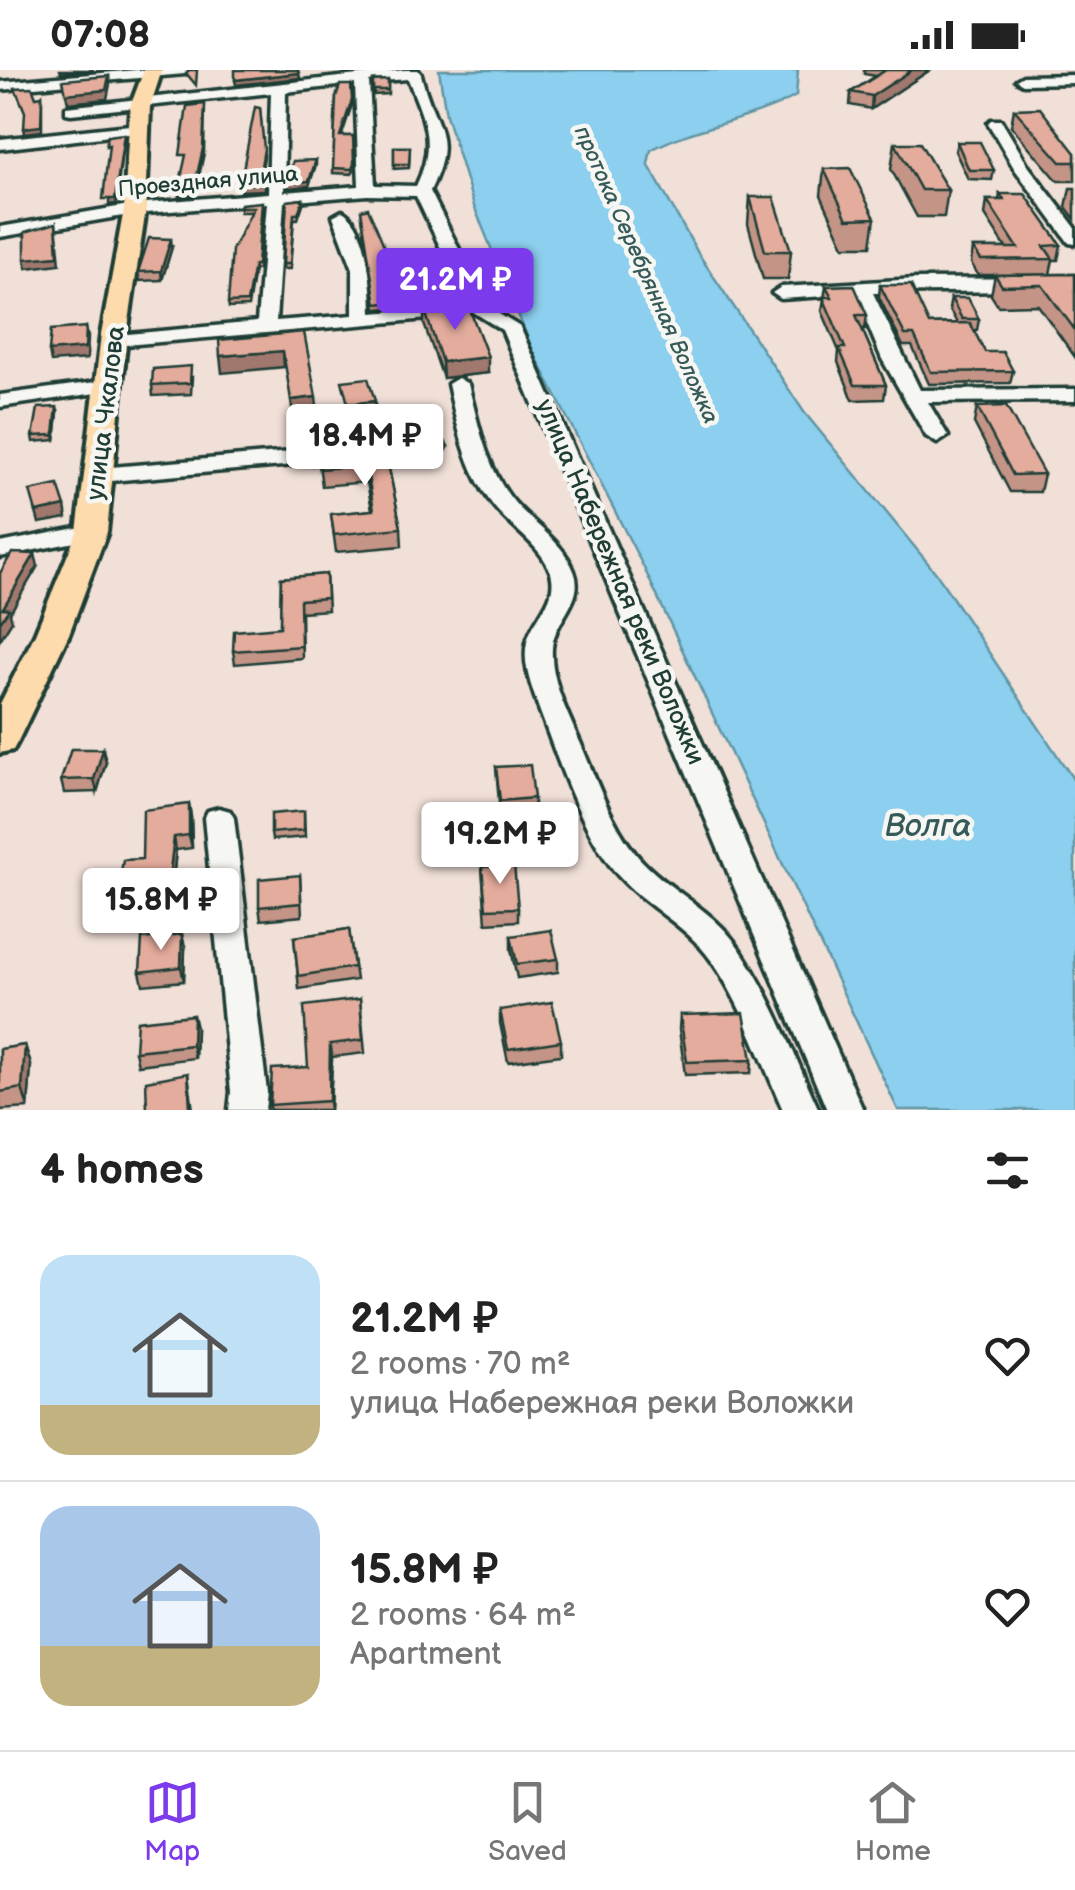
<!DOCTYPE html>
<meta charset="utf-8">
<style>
body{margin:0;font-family:"Balsamiq Sans",sans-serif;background:#f2f2f2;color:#222;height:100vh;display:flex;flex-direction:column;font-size:38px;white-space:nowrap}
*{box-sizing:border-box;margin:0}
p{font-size:32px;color:#767676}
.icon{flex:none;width:55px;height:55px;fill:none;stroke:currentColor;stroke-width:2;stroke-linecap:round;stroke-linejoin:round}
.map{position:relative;height:1040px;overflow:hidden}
.side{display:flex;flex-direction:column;background:#fff;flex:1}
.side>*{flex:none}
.price{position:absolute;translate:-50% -85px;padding:0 22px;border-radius:10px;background:#fff;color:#222;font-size:32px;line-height:65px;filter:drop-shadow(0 2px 5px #0008)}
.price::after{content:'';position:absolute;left:50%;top:60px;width:30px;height:22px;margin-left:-15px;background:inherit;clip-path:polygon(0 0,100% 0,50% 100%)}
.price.current{background:#7c3aed;color:#fff}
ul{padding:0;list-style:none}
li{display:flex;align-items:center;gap:30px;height:250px;padding:0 40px}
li+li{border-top:2px solid #e0e0e0}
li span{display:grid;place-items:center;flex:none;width:280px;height:200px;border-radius:30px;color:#555}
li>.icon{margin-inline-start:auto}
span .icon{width:120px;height:120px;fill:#fffc;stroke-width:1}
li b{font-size:42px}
h2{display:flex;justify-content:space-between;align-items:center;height:120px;padding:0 40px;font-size:42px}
.status{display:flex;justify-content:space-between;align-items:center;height:70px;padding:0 50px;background:#fff;direction:ltr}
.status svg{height:28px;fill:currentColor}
.menu{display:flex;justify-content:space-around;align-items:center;height:140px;border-top:2px solid #e0e0e0;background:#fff;font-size:28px;color:#767676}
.menu a{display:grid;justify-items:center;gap:5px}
.menu .current{color:#7c3aed}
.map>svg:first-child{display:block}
.water{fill:#8ccfee;stroke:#6095a4;stroke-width:2.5}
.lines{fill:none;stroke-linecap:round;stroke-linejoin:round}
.minor-casing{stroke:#1f3d34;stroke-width:7}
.major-casing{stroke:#1f3d34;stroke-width:8}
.minor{fill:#f6f6f2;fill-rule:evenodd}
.major{fill:#fedbac;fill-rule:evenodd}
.wall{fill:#c49487;stroke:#1f3d34;stroke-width:2.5}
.shaded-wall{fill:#a0786e;stroke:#1f3d34;stroke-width:2.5}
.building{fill:#e4ac9d;stroke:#1f3d34;stroke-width:2.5}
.labels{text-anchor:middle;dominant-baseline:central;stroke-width:9;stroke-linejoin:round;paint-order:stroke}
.far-street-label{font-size:22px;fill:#1f3d34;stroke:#f6f6f2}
.far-water-label{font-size:22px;font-style:italic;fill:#355a59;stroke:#f6f6f2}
.street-label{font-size:25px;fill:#1f3d34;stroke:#f6f6f2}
.near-water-label{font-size:32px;font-style:italic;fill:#355a59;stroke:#f6f6f2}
</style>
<div class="status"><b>07:08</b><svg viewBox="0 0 49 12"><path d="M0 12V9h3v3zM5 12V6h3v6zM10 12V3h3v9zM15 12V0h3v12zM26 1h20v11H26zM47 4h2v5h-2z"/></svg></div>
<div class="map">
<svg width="1075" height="1040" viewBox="0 0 1075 1040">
<rect width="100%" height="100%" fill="#f1e0d8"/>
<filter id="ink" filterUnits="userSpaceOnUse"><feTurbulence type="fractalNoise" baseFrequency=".01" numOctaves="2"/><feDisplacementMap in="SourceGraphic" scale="20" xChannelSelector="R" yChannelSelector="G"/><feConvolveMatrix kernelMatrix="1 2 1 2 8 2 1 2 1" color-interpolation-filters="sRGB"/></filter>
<g filter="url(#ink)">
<!-- water -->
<path class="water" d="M439 0H798L796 26C750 52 697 55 651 80L648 94 698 183 804 342 936 503 1075 712V1040H898L644 498 533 281 474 136 446 45Z"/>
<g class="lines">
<!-- minor casing -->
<g class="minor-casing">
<g id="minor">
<polygon points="136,0 192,0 185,4 0,20 0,12"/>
<path d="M404 0H418L421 4C433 57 458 63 430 121L488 237 520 257 863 1040H827L502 260 470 240 416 126 367 125 284 132 276 251 353 245V199L333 146 342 141C368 153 372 217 372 243L456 236 466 242 463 246 114 276 104 270 107 266 257 252 267 133 135 144 0 167V157L135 134 268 123 271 23 71 44 66 43V37ZM408 9C424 50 437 73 416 116L375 115 369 12ZM355 14 359 116 284 122 286 22Z"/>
<polygon points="1075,5 1075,13 1023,14 1016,10 1023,6"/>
<polygon points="991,50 1001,50 1029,97 1075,157 1075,174 1069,173 1014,98 988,53"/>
<polygon points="139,54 147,59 144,62 0,79 0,69"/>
<polygon points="1075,208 1075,220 873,223 920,320 1075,319 1075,331 928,332 948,366 937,373 926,366 882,289 855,224 781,229 772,223 781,217 917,209"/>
<path d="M458 308 468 314C478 352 486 395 510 427 530 453 562 469 574 501 586 531 554 549 552 578 550 612 570 648 583 679 598 715 615 763 643 792 671 821 709 838 734 871 771 921 793 984 819 1040H783C761 990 743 935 711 890 686 854 644 836 616 803 580 758 559 692 539 639 532 618 522 594 527 572 532 548 559 530 551 503 541 474 509 457 492 434 466 399 457 355 448 314Z"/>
<polygon points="110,310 120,316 117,320 0,337 0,325"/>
<polygon points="435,370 443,372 446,377 443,382 99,412 88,405 99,398"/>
<polygon points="92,455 104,462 100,467 0,487 0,473"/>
<polygon points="219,738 230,741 234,748 267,1022 265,1040 229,1040 231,1022 204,748 208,741"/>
</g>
</g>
<!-- major casing -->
<g class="major-casing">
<polygon id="major" points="144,0 162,0 150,37 146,139 127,265 107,462 69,564 18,671 13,680 0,683 0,634 35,564 77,462 101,265 124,139 130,37"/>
</g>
<!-- minor -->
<use href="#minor" class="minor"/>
<!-- major -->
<use href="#major" class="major"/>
</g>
<!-- wall -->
<g class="wall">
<polygon points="864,0 930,0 871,39 850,35 851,22 876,6 864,4"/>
<polygon points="388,10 388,24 374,25 373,11"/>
<polygon points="351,15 352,34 341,66 353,66 355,99 352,104 333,103 336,27"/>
<polygon points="1014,39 1075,83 1075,111 1058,111 1011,56"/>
<polygon points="957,72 994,100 992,110 968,109 955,81"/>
<polygon points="895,73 948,120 944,147 917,147 891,99"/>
<polygon points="394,77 410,77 409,98 394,99"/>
<polygon points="824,99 875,148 871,176 844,176 821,125"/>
<polygon points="1070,118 1075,118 1075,149 1066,137"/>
<polygon points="1000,124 1061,175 1058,190 1053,190 1050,204 1075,204 1075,287 1038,235 998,236 991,225 995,205 1018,205 978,205 971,193 973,178 1006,178 985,145 987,130 999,130"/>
<polygon points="750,127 791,181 788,209 763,209 748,154"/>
<polygon points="303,129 303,134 298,149 294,149 290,199 283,199 287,131"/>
<polygon points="240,137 263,137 258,200 254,200 248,237 229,238 228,233 252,142 240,142"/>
<polygon points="361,140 386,180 393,238 376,239"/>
<polygon points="172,177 162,210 140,211 138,202"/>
<polygon points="880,215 929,254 957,253 949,239 951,228 979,249 977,260 973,260 985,282 1013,301 1010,313 929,314 912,276 903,276 879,227"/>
<polygon points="826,216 867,245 865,259 862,259 886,315 884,329 853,330 838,292 839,281 822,241"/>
<polygon points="424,238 488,303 443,308 424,254"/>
<polygon points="192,307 191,324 153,326 152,315"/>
<polygon points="977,337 1044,404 1040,422 1010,422 974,353"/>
<polygon points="58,342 55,370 34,372 33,366"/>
<polygon points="384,374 401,458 402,476 336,482 331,444 372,440 367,412 322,416 317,380"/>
<polygon points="326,504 328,540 301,542 302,588 235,594 233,581 280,557 281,508"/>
<polygon points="106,692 97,722 64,723 61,710"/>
<polygon points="496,697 534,728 534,741 500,744"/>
<polygon points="189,734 191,747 192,778 176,780 171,830 121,834 118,821 142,789"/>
<polygon points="304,741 305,767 272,770 271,763"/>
<polygon points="482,797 518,838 518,851 486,853"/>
<polygon points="300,805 302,846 261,850 259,837"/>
<polygon points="349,859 356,910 299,919 294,867"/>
<polygon points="511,866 558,889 558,902 517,908 511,879"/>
<polygon points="185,877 184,911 143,915 140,902"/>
<polygon points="360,929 365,983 332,987 330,1040 270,1040 270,1035 308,997"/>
<polygon points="500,940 561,971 561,985 508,992 500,953"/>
<polygon points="680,945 752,990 751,1003 685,1005 679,959"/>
<polygon points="196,958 195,988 138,995 135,981"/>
<polygon points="25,975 31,995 28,1038 0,1040 0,979"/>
</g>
<!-- shaded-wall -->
<g class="shaded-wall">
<polygon points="60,0 94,0 61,3"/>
<polygon points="912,0 930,0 871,39 872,26"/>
<polygon points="299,3 300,8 236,15 235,10"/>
<polygon points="109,6 110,14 107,29 68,33 66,24"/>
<polygon points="42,26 42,61 25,63 24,58"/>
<polygon points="352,30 352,34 340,71 340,66"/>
<polygon points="205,34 204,83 195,125 179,127 178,121"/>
<polygon points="260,38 264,86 260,113 264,113 264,120 241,121 240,115"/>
<polygon points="124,64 116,134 109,135 109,130"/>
<polygon points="316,90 316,95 309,116 288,118 287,113"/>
<polygon points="56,153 60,194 27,198 25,189"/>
<polygon points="171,169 172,177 162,210 161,201"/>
<polygon points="86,257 88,267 87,289 51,292 49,281"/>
<polygon points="283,281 284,297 222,303 220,286"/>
<polygon points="488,287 488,303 443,308 442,292"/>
<polygon points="316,327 318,344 293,346 291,330"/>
<polygon points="375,331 375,342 349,345 348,334"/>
<polygon points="57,337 58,342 55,370 54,365"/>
<polygon points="65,436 67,448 39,453 36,442"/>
<polygon points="35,484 38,496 10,543 12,551 0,570 0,552 3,538"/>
<polygon points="103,679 106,692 97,722 94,709"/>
<polygon points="189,734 191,747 192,778 189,765"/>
<polygon points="174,767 176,780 171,830 168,817"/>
<polygon points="182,864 185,877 184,911 181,897"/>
<polygon points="193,945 196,958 195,988 192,975"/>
<polygon points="330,974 332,987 330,1040 329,1031"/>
<polygon points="25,975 31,995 28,1038 22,1018"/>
<polygon points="188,1003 193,1040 179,1040"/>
</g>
<!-- building -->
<g class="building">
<polygon points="189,0 197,0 196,15 186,3"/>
<polygon points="235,0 298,0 299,3 235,10"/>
<polygon points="886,0 912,0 872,26 851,22"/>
<polygon points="109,6 106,20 66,24 63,10"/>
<polygon points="388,10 388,20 373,20 373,11"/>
<polygon points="340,15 351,15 352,30 340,66 353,66 354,94 352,99 333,98 336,27"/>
<polygon points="32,17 36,27 42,26 41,56 24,58 25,42 15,18"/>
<polygon points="205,34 203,78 194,119 178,121 186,85 180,85 187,36"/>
<polygon points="255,37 260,38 264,79 259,108 264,108 264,113 240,115"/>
<polygon points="1040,38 1075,83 1075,92 1061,92 1014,39"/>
<polygon points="124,64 115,129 103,129 109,75 106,76 107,66"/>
<polygon points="957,72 980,72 994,100 969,100"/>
<polygon points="895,73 920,73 948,120 921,120"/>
<polygon points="394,77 410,77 409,94 394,94"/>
<polygon points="316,90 309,111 287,113 293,91"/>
<polygon points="850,98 875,148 847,149 824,99"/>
<polygon points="1000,124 1025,124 1061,175 1044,176 1053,189 981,190 973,178 1018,178 987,130 1004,130"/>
<polygon points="750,127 774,127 791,181 765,181"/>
<polygon points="303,129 298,144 294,144 290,194 283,194 287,131"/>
<polygon points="262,132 257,195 254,195 247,232 228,233 232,180 254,137 240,137 241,134"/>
<polygon points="368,138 386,180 392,232 376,234 361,140"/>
<polygon points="56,153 58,186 25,189 25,162"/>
<polygon points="149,168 171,169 161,201 138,202"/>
<polygon points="1075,204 1075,260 1042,215 1002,216 995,205"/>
<polygon points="854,215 867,245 856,245 886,315 855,315 839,278 845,278 823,227 832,227 826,216"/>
<polygon points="880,215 911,215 929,254 970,253 985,282 1003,282 1013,301 931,302 914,265 905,265"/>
<polygon points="951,228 968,228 979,249 962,249"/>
<polygon points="468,235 488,287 442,292 424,238"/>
<polygon points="86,257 85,278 49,281 51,260"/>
<polygon points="304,262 316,327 291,330 283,281 220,286 219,270"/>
<polygon points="191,296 190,313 152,315 153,299"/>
<polygon points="368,308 375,331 348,334 342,311"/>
<polygon points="1006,336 1044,404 1013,405 977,337"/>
<polygon points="57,337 54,365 33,366 38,338"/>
<polygon points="384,374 401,458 334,465 331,444 374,440 366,395 320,399 317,380"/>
<polygon points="58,415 65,436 36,442 30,421"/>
<polygon points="12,483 35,484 3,538 9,539 0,552 0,503"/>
<polygon points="326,504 327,528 300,530 301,576 233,581 234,561 280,557 281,508"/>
<polygon points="71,679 103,679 94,709 61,710"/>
<polygon points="530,695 534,728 500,731 496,697"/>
<polygon points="189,734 189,765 174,767 168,817 118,821 123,790 142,789 143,740"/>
<polygon points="304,741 304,760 271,763 271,744"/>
<polygon points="514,795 518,838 486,839 482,797"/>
<polygon points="300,805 301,833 259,837 259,809"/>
<polygon points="349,859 354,897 298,906 294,867"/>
<polygon points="551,860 558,889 517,894 511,866"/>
<polygon points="182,864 181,897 140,902 142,869"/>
<polygon points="360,929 363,970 330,974 329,1031 270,1035 272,999 308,997 304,936"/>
<polygon points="552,932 561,971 508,979 500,940"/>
<polygon points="744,943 752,990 687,992 680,945"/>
<polygon points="193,945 192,975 135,981 137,951"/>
<polygon points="25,975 22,1018 0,1022 0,979"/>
<polygon points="188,1003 190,1038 179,1040 147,1040 146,1011"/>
</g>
</g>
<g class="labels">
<!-- far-street labels -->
<g class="far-street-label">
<text transform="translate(208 112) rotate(-5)">Проездная улица</text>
</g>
<!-- far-water labels -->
<g class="far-water-label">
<text transform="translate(646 205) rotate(66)">протока Серебрянная Воложка</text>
</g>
<!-- street labels -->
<g class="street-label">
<text transform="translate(106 343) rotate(-83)">улица Чкалова</text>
<text transform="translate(620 512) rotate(67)">улица Набережная реки Воложки</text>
</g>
<!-- near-water labels -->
<g class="near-water-label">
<text x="928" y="756">Волга</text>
</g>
</g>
</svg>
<b class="price current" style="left:455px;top:263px">21.2M ₽</b>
<b class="price" style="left:365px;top:419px">18.4M ₽</b>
<b class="price" style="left:500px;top:817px">19.2M ₽</b>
<b class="price" style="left:161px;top:883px">15.8M ₽</b>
</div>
<section class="side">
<h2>4 homes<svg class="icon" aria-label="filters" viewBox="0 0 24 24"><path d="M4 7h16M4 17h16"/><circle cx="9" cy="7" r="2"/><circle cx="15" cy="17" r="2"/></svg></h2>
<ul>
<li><span style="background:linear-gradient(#bfe0f5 75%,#c2b280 0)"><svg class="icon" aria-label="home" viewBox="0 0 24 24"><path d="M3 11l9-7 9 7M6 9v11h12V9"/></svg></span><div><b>21.2M ₽</b><p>2 rooms · 70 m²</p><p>улица Набережная реки Воложки</p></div><svg class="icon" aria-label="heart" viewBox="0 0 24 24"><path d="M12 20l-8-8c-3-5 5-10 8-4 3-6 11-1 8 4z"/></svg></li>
<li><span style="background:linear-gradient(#a9c7e8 70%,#c2b280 0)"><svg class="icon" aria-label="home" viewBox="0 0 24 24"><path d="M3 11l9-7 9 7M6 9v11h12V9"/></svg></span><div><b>15.8M ₽</b><p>2 rooms · 64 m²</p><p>Apartment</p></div><svg class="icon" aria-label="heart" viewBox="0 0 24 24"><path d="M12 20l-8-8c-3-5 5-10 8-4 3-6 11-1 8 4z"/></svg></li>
</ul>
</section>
<nav class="menu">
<a class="current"><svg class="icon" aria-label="map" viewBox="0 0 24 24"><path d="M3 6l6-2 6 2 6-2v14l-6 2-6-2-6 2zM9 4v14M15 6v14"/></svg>Map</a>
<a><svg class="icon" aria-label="saved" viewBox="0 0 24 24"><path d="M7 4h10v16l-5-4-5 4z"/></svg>Saved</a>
<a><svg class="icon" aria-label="home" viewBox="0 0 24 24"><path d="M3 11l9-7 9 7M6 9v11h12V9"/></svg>Home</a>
</nav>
